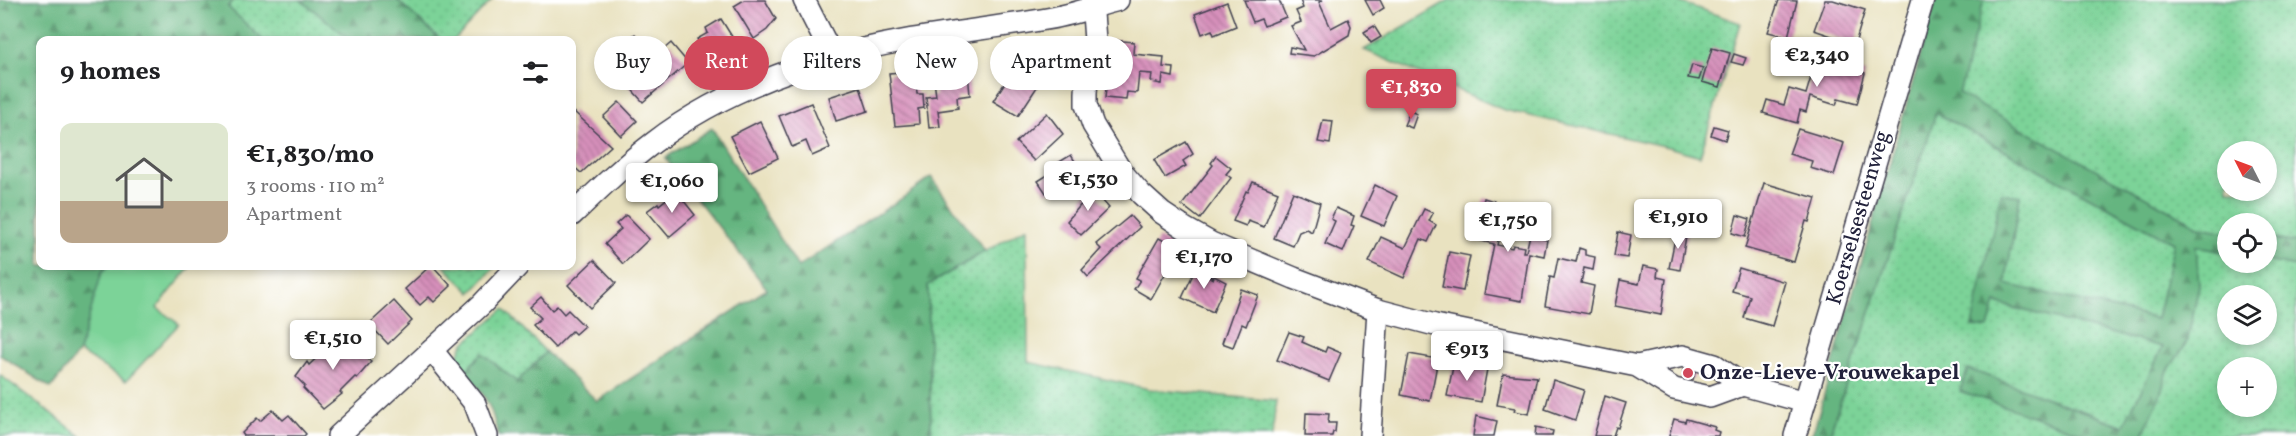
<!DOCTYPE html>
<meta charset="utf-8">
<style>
body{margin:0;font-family:Vollkorn,serif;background:#f2f2f2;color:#202124;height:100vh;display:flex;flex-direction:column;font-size:22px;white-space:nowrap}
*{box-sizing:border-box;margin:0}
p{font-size:20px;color:#757577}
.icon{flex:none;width:33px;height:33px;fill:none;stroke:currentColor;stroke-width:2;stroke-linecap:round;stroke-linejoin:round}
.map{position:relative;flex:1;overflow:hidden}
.sheet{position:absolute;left:36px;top:36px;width:540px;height:234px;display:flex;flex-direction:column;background:#fff;border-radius:12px;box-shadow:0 3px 9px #0003}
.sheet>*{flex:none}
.top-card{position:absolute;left:594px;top:36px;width:570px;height:54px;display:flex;gap:12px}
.needle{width:39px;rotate:312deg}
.buttons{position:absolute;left:2217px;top:141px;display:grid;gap:12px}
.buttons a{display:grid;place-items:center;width:60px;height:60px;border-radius:50%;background:#fff;box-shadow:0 3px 9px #0003;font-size:30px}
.price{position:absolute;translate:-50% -51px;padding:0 14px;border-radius:6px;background:#fff;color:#222;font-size:20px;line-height:39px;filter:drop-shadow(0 2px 3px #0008)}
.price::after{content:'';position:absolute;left:50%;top:36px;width:18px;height:14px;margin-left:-9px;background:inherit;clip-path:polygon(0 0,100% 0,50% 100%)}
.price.selected{background:#d1495b;color:#fff}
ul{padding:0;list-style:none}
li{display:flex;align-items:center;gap:18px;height:150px;padding:0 24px}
li span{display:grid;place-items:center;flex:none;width:168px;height:120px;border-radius:12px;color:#555}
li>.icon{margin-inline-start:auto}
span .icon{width:72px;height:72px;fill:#fffc;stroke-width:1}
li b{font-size:26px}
h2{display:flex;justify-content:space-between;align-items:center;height:72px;padding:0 24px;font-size:26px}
.chip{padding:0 21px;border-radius:27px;background:#fff;box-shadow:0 3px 9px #0003;font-size:21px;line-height:54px}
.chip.selected{background:#d1495b;color:#fff}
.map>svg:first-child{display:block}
.grass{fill:url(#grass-dots);stroke:#4f7a6a;stroke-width:1.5;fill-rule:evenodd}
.forest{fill:url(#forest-firs);stroke:#446c5e;stroke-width:1.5}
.garden{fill:#7cd398;stroke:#4f7a6a;stroke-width:1.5}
.building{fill:url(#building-back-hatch)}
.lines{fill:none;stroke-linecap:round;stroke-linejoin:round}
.minor-casing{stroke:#403f4f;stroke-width:24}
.minor{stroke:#fff;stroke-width:21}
.poi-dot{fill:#d1495b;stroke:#fff;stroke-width:2}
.labels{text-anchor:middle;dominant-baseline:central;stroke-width:4.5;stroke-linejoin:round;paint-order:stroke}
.street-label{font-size:22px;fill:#22223b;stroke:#fff}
.poi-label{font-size:22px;font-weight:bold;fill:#22223b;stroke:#fff;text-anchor:start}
</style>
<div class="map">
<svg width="2296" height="436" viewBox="0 0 2296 436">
<defs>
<pattern id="grass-dots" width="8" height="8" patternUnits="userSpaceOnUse" patternTransform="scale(1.5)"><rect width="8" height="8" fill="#7cd398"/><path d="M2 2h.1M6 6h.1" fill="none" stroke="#6bb584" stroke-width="1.8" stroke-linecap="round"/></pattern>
<pattern id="forest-firs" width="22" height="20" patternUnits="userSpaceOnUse" patternTransform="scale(1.5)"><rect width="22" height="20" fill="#65b580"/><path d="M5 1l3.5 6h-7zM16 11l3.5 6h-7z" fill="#53936a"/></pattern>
<pattern id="building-back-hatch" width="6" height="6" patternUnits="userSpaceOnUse" patternTransform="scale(1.5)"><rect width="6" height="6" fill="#d790bb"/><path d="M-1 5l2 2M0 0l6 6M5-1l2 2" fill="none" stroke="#ae7599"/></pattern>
</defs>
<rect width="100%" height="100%" fill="#fff"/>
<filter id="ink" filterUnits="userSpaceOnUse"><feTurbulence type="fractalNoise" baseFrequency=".0167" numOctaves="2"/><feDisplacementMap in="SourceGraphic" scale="12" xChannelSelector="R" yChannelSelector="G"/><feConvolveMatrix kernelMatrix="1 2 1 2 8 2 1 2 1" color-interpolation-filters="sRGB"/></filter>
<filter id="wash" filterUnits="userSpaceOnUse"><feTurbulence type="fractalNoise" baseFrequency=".008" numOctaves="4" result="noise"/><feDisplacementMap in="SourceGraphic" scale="24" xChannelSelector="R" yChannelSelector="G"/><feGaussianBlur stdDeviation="1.35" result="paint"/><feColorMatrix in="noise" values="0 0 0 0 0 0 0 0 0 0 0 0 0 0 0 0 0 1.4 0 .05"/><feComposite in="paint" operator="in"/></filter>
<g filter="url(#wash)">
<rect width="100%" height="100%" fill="#e9e2c0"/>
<!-- grass -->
<g class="grass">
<polygon points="234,0 301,0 351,40 262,40 227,6"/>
<polygon points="397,0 492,0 454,40 441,40"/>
<polygon points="1449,0 1674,0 1740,23 1700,156 1668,147 1504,110 1364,50"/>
<path d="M1984 0H2296V243L2267 238 2266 224H2228L2227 232 2200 227 1958 94ZM2228 152H2266V190H2228Z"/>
<polygon points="1936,113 2174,243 2157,319 2005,284 2020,196 2001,193 1995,303 2163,347 2124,426 1968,369 1960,391 2091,436 1829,436"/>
<polygon points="1027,227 1028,362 1149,389 1276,401 1272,436 931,436 928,285"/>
<path d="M2195 246 2227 253 2228 262 2267 261 2296 267V436H2142L2159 398 2168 370 2187 343 2199 285ZM2228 296H2266V334H2228ZM2228 368H2266V406H2228Z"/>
<polygon points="444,266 496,266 471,293"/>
<polygon points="504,309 546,352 517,382 482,354 465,372 458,356 463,344"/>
<polygon points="0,375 81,436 0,436"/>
</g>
<!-- forest -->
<g class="forest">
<polygon points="0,0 234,0 228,7 263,40 40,40 40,266 108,266 102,272 79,352 51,388 0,355"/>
<polygon points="301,0 397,0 441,40 351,40"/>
<polygon points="1936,0 1984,0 1959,94 2200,227 2227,232 2227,253 2196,246 2199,285 2187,343 2168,370 2159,398 2142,436 2091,436 1960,391 1968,369 2123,426 2163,347 1996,303 1988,328 1972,326 2001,193 2020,196 2005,284 2157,319 2174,243 1936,113 1829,436 1811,436 1816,423"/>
<path d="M712 128 798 267 901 199 931 177 985 251 928 285 931 436H498C492 406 485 394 465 372L482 353 517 382 546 352 597 401 767 289 665 158Z"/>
<polygon points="2267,238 2296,243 2296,267 2267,261"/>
</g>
<!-- garden -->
<polygon class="garden" points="108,266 191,266 157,308 179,324 126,381 79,352 102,272"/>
<g id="blocks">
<!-- building -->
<g class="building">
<polygon points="744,0 765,0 776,19 767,30 754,39 734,6"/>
<polygon points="1244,0 1279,0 1286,17 1264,26 1261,19 1253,22"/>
<polygon points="1300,0 1323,0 1319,2 1331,28 1348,19 1351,26 1349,35 1314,56 1289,53 1290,47 1304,50 1291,26 1301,22 1296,11 1303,8"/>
<polygon points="1365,0 1380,0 1384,8 1373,15"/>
<polygon points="1779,0 1797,1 1788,37 1768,32"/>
<polygon points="1825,0 1833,0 1865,10 1855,44 1814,30"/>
<polygon points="1227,2 1236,26 1214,35 1212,30 1202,34 1195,14"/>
<polygon points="721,19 739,48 711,62 697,39 708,33 706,28"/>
<polygon points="1374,26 1381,37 1371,43 1364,32"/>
<polygon points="635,34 656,56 671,43 688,63 643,102 625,82 637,72 615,46 624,38 626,41"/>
<polygon points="1111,40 1134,42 1133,54 1164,57 1163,67 1174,68 1173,77 1163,75 1162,84 1151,82 1152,74 1139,73 1137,93 1127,92 1126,100 1105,98"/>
<polygon points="1712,48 1730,53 1720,87 1702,82"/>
<polygon points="1792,50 1814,57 1813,65 1831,70 1833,64 1865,73 1857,104 1838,99 1836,105 1810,97 1806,112 1800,110 1797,123 1763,113 1767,100 1784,105 1789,89 1806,94 1812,74 1786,66"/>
<polygon points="1734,54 1746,58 1743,65 1731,62"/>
<polygon points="967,61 970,95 957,97 958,108 938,111 940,127 929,128 926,97 936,96 932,65"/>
<polygon points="1692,65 1703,68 1699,80 1688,78"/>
<polygon points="915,71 917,94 923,94 924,108 918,109 919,124 895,126 889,73"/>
<polygon points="1011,73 1037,87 1018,116 993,101"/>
<polygon points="860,87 868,111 836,121 829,97"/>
<polygon points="619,102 637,121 621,136 603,117"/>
<polygon points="811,103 830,148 812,156 806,141 792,147 779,116"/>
<polygon points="572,110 611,146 581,173 572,165"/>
<polygon points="1410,111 1417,114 1412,128 1404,125"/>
<polygon points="1047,113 1063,134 1034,161 1016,142"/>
<polygon points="1323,120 1333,121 1330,144 1318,142"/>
<polygon points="760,121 778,158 749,172 730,136"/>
<polygon points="1714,126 1728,130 1725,140 1711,135"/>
<polygon points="1798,129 1844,143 1834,175 1810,168 1812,161 1789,154"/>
<polygon points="1186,142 1193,154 1183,161 1186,166 1165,178 1154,160"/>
<polygon points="1071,155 1081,171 1046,193 1038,181 1051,173 1050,170 1056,164"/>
<polygon points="1216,156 1231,168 1226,174 1231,178 1200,219 1182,205 1213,165 1211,163"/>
<polygon points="1253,182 1278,192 1264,227 1248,221 1246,226 1233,221 1246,191 1248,192"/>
<polygon points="1764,183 1816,198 1809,222 1806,221 1794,262 1745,248"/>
<polygon points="1375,185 1397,196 1384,226 1361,216"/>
<polygon points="1092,189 1109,208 1081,235 1067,221 1084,201 1082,199"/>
<polygon points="676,191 695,215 669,237 647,211 658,203 659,205"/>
<polygon points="1293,192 1320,203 1312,232 1306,229 1299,232 1293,246 1274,238"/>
<polygon points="1484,198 1494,201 1494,205 1506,208 1497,245 1512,248 1513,245 1524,247 1523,252 1526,252 1534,217 1547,219 1543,239 1547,240 1544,256 1529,253 1522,301 1484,294 1494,244 1474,239"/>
<polygon points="1336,208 1354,216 1351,225 1354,226 1343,252 1325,244 1335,221 1331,219"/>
<polygon points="1424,209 1433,213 1429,221 1436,225 1428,242 1421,239 1404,278 1369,262 1381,237 1405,248"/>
<polygon points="626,215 649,239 623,264 605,244 621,229 616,224"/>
<polygon points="1737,215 1750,219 1745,237 1732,233"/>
<polygon points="1130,216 1140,227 1088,277 1082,270 1101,249 1096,244"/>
<polygon points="1677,229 1687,231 1680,270 1669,268"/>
<polygon points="1618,232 1631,235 1627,258 1614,256"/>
<polygon points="1159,238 1179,249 1151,299 1134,289 1140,280 1136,278"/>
<polygon points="1579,248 1585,250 1585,255 1595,257 1593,270 1584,268 1581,283 1594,286 1589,314 1545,306 1550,277 1554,278 1558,258 1576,262"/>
<polygon points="1449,252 1470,256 1463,291 1442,287"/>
<polygon points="594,260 616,283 590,308 568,285"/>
<polygon points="430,266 433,266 451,286 434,302 429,297 420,305 405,289"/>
<polygon points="1643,266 1658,269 1657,277 1666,279 1661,315 1615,306 1620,280 1639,284"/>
<polygon points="1196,268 1208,273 1207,276 1209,277 1211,273 1211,278 1213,279 1214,276 1226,282 1213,312 1182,298"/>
<polygon points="1739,268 1785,282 1772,326 1744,318 1750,296 1732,291"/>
<polygon points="1241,289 1258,295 1246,326 1242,324 1233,347 1222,343"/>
<polygon points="541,297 552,310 557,306 564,314 568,310 584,326 575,334 572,331 555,348 533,325 541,318 530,307"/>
<polygon points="394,301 412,321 388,344 369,324"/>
<polygon points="1289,332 1304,337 1302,342 1325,352 1327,347 1341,353 1329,381 1277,360"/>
<polygon points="342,334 350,343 352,342 371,362 357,378 355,377 340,392 342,394 323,409 303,388 305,386 296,377 307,362 309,365 328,347 326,344 332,338 335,341"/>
<polygon points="1409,354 1438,359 1430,401 1401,395"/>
<polygon points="1454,362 1487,369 1481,402 1447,396"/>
<polygon points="1685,369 1695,372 1693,380 1683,377 1683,370"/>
<polygon points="1503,374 1537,377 1529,414 1514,411 1515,408 1497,405"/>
<polygon points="1553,380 1584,390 1575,420 1545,409"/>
<polygon points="1605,396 1626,403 1618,428 1616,427 1613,436 1594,436"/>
<polygon points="273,410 283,420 289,415 306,434 304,436 244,436 242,433 257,418 260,421"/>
<polygon points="1306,413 1329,414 1328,423 1336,423 1335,432 1333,432 1332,436 1305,436"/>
<polygon points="1476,416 1497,421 1494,436 1473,436"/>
<polygon points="1674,419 1685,422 1686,419 1715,427 1714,430 1719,432 1718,436 1669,436"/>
<polygon points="1536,427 1553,431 1552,436 1535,436"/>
</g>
</g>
</g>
<g filter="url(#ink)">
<use href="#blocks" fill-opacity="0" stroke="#403f4f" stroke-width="1.5"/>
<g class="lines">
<!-- minor casing -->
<g class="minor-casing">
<g id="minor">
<polyline points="804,0 833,57"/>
<polyline points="1092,0 1096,54 1087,79 1086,93 1086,105 1093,125 1121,171 1141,194 1162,213 1186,229 1211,243 1294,278 1378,310 1435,325 1637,366 1674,389 1710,397 1743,385"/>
<path d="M572 215C598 190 624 165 653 143 705 103 770 75 833 57 904 36 980 31 1052 18 1074 14 1096 6 1118 0"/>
<polyline points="432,350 475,404 487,436"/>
<polyline points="1637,366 1683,356 1715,365 1743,385 1805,402"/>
<polyline points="338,436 482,304 518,266"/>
<polyline points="1370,436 1378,310"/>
<polyline points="1795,436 1923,0"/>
</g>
</g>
<!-- minor -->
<use href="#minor" class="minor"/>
</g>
</g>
<!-- markers -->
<circle class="poi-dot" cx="1688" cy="373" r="6"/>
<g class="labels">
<!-- street labels -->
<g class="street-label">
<text transform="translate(1859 218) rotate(-74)">Koerselsesteenweg</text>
</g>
<!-- poi labels -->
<g class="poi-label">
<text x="1700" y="373">Onze-Lieve-Vrouwekapel</text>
</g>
</g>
</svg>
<div class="buttons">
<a><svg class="needle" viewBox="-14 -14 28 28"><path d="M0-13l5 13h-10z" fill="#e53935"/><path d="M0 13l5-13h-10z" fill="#757577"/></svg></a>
<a><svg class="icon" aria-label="locate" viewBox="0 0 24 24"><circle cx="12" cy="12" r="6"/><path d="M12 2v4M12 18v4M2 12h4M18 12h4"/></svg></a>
<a><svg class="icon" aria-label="layers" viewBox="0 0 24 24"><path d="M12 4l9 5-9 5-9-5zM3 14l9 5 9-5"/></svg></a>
<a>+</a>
</div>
<b class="price" style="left:1817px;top:88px">€2,340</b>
<b class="price selected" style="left:1411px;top:120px">€1,830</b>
<b class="price" style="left:1088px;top:212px">€1,530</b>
<b class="price" style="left:672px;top:214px">€1,060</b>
<b class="price" style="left:1678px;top:250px">€1,910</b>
<b class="price" style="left:1508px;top:253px">€1,750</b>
<b class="price" style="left:1204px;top:290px">€1,170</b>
<b class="price" style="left:333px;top:371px">€1,510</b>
<b class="price" style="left:1467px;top:382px">€913</b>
<div class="top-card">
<a class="chip">Buy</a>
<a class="chip selected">Rent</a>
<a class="chip">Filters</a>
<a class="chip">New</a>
<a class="chip">Apartment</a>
</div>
<section class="sheet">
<h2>9 homes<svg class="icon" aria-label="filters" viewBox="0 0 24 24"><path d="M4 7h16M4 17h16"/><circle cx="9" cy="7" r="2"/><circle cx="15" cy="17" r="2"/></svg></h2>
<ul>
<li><span style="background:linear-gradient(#dfe7d0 65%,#b9a48a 0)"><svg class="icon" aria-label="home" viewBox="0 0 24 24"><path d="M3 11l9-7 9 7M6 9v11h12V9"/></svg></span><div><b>€1,830/mo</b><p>3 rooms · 110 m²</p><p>Apartment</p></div></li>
</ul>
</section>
</div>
